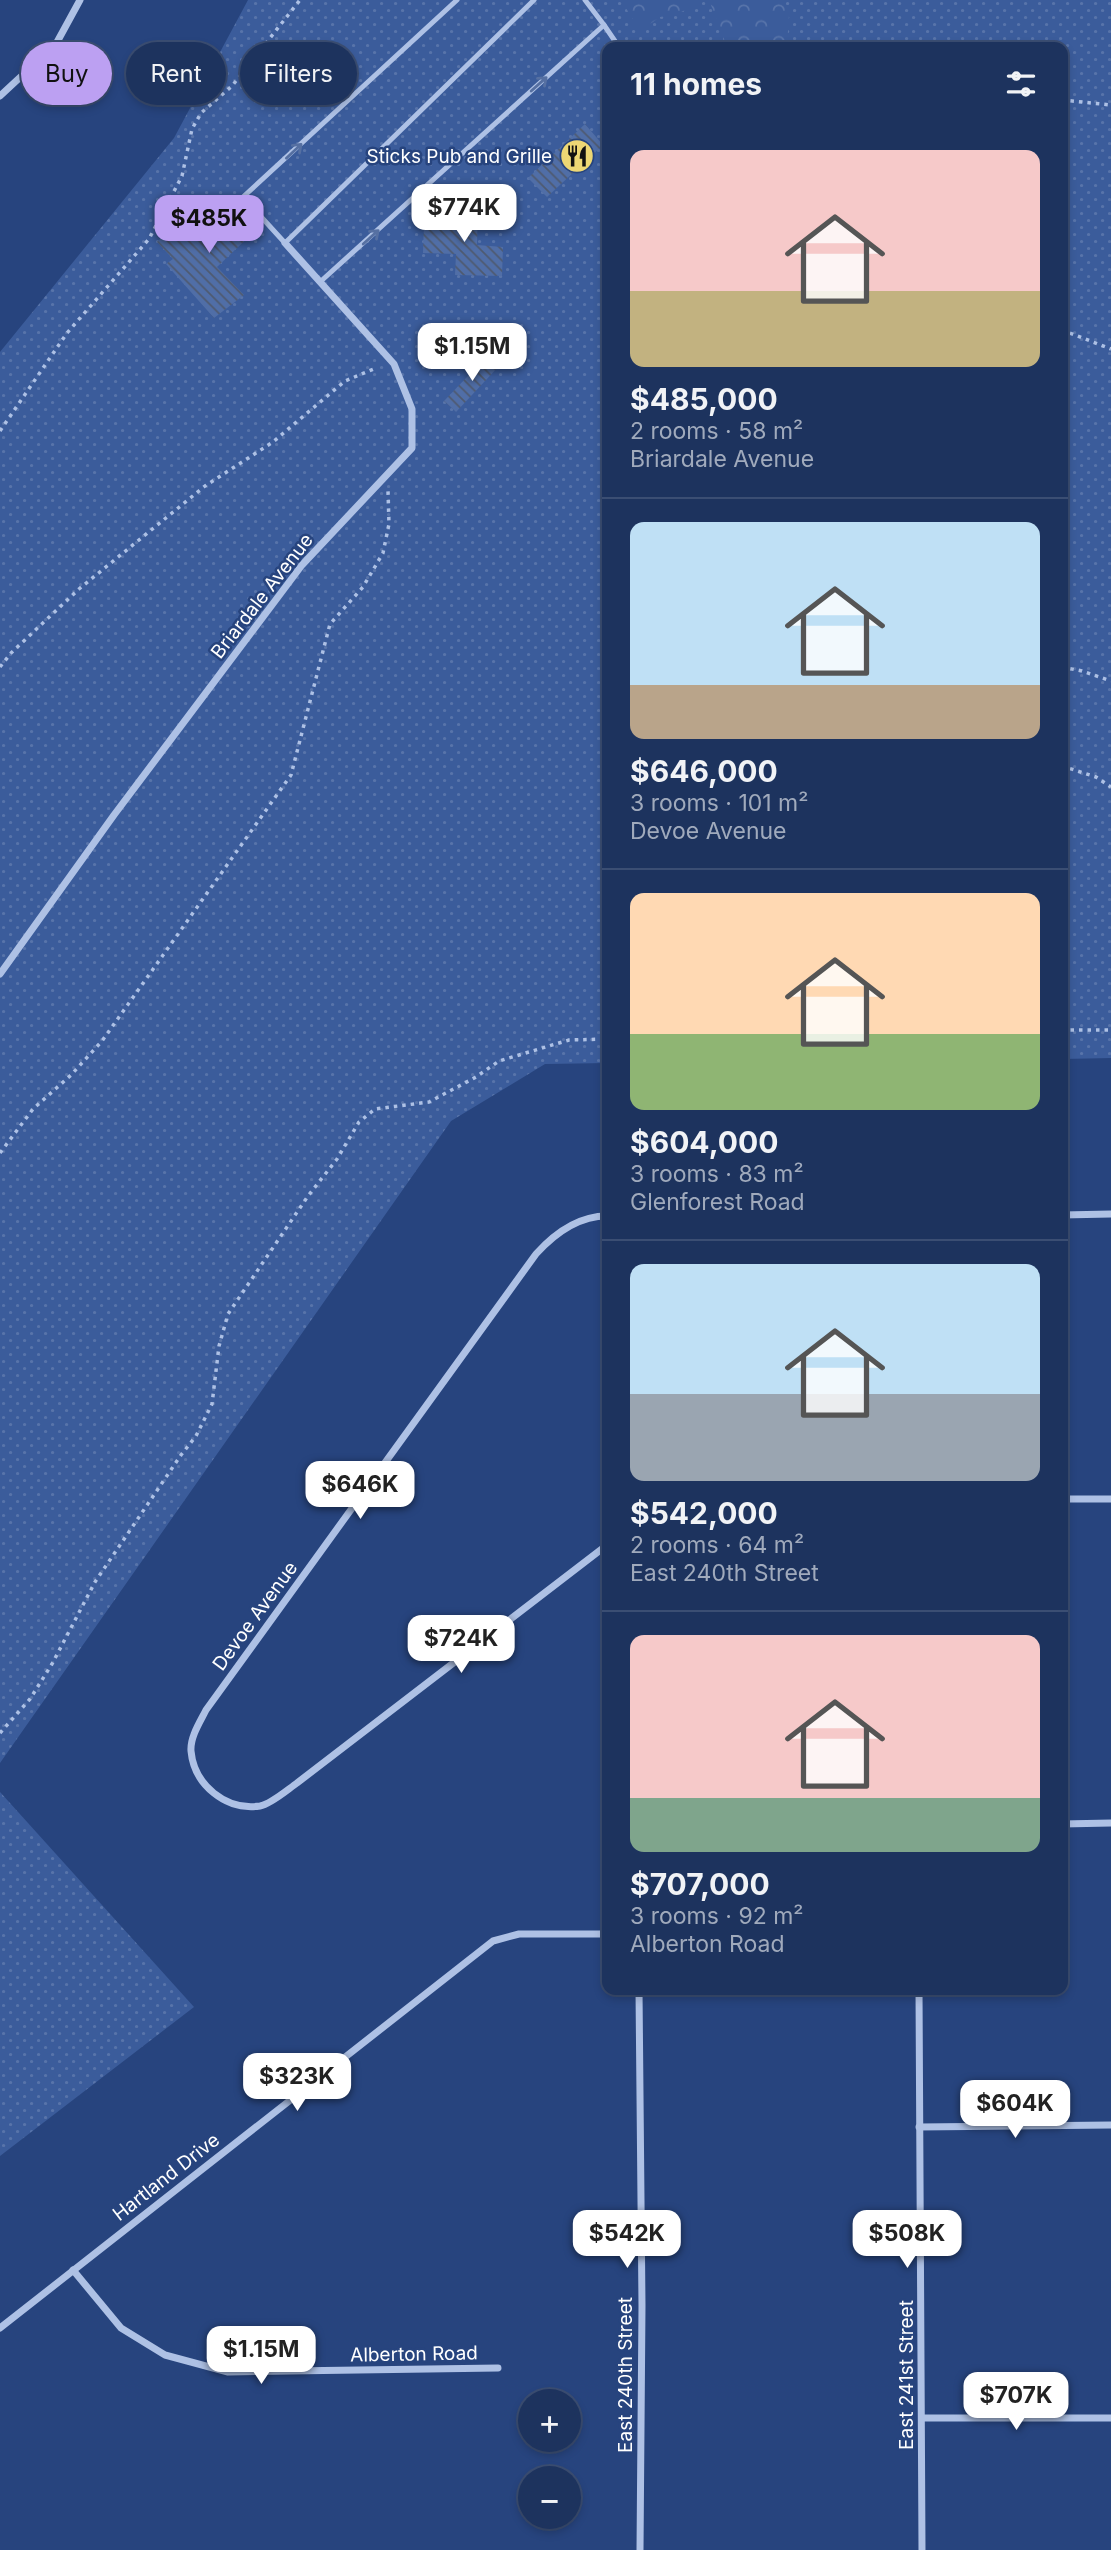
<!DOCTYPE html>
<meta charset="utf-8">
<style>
body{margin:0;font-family:Inter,sans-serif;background:#2a3f67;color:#f1f3f6;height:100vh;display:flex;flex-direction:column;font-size:26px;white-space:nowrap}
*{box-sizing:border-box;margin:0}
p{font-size:23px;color:#a0aabc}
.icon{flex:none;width:38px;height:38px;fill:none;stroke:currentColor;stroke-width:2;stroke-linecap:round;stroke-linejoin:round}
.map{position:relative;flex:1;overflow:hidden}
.panel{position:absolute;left:602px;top:42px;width:466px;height:1953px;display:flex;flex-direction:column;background:#1d335e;border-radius:14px;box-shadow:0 4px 10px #0003,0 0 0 2px #3b4e73}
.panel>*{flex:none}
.top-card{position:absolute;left:21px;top:42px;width:476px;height:63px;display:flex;gap:14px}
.tools{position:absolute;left:518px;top:2389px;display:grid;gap:14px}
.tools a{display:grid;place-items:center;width:63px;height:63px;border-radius:50%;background:#1d335e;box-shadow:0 4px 10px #0003,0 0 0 2px #3b4e73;font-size:35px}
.price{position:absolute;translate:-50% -60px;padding:0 16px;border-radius:14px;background:#fff;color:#222;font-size:23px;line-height:46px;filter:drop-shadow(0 2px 4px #0008)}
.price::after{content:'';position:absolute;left:50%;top:42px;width:21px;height:16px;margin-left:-10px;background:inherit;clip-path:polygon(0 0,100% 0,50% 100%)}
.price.selected{background:#bca0f2;color:#111}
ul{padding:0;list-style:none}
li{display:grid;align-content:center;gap:14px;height:371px;padding:0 28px}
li+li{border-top:2px solid #3b4e73}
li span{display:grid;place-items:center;height:217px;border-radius:14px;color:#555}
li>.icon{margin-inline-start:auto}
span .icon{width:126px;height:126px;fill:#fffc;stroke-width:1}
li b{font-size:30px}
h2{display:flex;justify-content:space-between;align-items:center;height:84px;padding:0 28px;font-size:30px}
.pill{padding:0 24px;border-radius:32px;background:#1d335e;box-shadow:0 4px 10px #0003,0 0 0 2px #3b4e73;font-size:24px;line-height:63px}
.pill.selected{background:#bca0f2;color:#111}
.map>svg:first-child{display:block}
.grass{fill:url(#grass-dots)}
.forest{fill:url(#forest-crowns)}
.building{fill:url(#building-back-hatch)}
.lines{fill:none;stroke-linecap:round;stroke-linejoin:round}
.path{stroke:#aec1e5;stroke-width:3.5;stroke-dasharray:3.5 5;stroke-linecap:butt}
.service{stroke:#aec1e5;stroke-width:5}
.minor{stroke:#aec1e5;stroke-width:7}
.oneway{stroke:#5670a2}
.labels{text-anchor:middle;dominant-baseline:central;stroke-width:5;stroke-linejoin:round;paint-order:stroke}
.poi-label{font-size:19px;fill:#fff;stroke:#27447e;text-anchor:end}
.street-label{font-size:19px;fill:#fff;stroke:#27447e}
</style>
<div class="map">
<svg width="1111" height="2550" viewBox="0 0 1111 2550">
<defs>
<pattern id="grass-dots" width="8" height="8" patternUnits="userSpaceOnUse" patternTransform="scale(1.75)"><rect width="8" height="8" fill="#3b5c9b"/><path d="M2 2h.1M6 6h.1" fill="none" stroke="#5874aa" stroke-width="1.8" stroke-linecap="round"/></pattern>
<pattern id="forest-crowns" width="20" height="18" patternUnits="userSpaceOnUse" patternTransform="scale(1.75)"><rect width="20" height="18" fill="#3b5c9b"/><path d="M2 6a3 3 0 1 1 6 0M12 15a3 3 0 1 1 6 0" fill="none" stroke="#5874aa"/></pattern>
<pattern id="building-back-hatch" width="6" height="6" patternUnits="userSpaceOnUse" patternTransform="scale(1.75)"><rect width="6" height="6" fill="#506ea7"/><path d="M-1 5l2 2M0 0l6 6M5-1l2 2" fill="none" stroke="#4e5a70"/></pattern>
</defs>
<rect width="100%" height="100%" fill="#27447e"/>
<!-- grass -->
<g class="grass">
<polygon points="248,0 1111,0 1111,1058 1062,1059 1062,47 607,47 607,1063 545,1064 451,1121 0,1763 0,352 174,138"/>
<polygon points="0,1792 194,2007 0,2156"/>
</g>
<!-- forest -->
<g class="forest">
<polygon points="621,0 707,0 679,13 660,17 640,31"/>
<polygon points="709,0 784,0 789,15 787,47 727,47"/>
</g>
<!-- building -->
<g class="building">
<polygon points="585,124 603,145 547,197 528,178"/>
<polygon points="228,196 258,228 217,267 244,295 214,318 166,264 173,259 157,242 173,226 184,237"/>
<polygon points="458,202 478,203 477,245 503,247 502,276 455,275 456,254 423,253 424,223 457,225"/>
<polygon points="488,355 500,365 456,412 444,401"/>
</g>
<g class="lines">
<!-- path -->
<g class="path">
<polyline points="1062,100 1111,105"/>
<polyline points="1062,330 1111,349"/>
<polyline points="0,431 67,333 149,239 182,176 192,129 201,113 232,86 300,0"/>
<polyline points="0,667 11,653 79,589 205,486 273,442 345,381 376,368"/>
<polyline points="1062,667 1082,671 1111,681"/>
<polyline points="1062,766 1096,777 1111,787"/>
<polyline points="1062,1030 1111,1030"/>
<polyline points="0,1153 33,1109 71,1075 102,1041 291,775 330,624 363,587 383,553 389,524 388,491"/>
<polyline points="0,1733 30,1699 52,1664 95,1582 181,1455 196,1436 212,1404 219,1346 228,1314 308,1196 337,1159 359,1122 375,1109 429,1102 476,1077 499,1061 569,1040 607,1039"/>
</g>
<!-- service -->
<g class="service">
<polyline points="457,0 243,197 285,243 534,0"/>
<polyline points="604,25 619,47"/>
<polyline points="320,282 604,25 585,0"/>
</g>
<!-- minor -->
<g class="minor">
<polyline points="0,96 56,44 80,0"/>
<polyline points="0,974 114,815 302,565 412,448 412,409 394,364 285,243"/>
<polyline points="1062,1215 1111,1214"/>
<path d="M607 1216C578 1216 555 1233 536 1254L206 1710C200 1722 190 1737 191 1751 194 1785 226 1811 260 1806 271 1804 287 1790 297 1783L607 1545"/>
<polyline points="1062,1499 1111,1499"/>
<polyline points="1062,1824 1111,1823"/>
<polyline points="639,1990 642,2306 640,2550"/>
<polyline points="919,1990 922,2550"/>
<polyline points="919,2127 1111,2125"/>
<polyline points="73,2270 121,2328 165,2355 228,2372 498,2368"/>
<polyline points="0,2328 493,1941 519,1934 607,1934"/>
<polyline points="922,2418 1111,2418"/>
</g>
</g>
<!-- one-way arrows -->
<defs><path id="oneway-shaft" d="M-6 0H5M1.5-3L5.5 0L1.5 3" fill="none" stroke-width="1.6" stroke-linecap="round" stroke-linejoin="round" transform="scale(1.75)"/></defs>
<g class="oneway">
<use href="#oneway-shaft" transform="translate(539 84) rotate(-42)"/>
<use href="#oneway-shaft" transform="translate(294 151) rotate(-43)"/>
<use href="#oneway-shaft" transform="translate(371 237) rotate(-42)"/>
</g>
<!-- icons -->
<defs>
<g id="restaurant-disc" transform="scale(1.75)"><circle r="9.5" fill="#edd774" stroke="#27447e"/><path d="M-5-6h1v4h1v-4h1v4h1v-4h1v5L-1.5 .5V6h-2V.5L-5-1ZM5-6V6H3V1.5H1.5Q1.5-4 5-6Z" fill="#111"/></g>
</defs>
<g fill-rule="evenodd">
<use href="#restaurant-disc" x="577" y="156"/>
</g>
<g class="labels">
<!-- poi labels -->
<g class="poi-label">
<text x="552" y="156">Sticks Pub and Grille</text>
</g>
<!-- street labels -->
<g class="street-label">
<text transform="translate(262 596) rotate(-52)">Briardale Avenue</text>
<text transform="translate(255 1616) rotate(-54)">Devoe Avenue</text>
<text transform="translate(166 2177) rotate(-38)">Hartland Drive</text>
<text transform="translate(414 2354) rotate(-1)">Alberton Road</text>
<text transform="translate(625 2375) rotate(-90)">East 240th Street</text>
<text transform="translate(906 2375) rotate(-90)">East 241st Street</text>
</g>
</g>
</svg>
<div class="tools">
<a>+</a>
<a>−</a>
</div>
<b class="price" style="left:464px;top:244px">$774K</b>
<b class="price selected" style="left:209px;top:255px">$485K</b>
<b class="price" style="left:472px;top:383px">$1.15M</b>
<b class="price" style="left:360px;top:1521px">$646K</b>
<b class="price" style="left:461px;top:1675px">$724K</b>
<b class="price" style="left:297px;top:2113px">$323K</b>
<b class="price" style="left:1015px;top:2140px">$604K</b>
<b class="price" style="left:627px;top:2270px">$542K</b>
<b class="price" style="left:907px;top:2270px">$508K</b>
<b class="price" style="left:261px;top:2386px">$1.15M</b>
<b class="price" style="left:1016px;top:2432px">$707K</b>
<div class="top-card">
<a class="pill selected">Buy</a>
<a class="pill">Rent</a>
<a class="pill">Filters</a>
</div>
<section class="panel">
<h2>11 homes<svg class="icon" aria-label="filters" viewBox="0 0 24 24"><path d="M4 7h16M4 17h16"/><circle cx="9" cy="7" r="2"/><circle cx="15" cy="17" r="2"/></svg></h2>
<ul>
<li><span style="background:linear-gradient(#f6c9c9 65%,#c2b280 0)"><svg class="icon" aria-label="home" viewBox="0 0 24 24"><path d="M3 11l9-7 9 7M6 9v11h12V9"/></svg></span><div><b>$485,000</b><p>2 rooms · 58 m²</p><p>Briardale Avenue</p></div></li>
<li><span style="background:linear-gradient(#bfe0f5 75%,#b9a48a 0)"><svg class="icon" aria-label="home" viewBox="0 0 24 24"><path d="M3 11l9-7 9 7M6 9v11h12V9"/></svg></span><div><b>$646,000</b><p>3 rooms · 101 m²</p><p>Devoe Avenue</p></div></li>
<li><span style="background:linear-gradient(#ffd9b3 65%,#8fb573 0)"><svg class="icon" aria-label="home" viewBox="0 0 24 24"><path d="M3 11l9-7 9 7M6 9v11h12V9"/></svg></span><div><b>$604,000</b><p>3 rooms · 83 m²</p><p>Glenforest Road</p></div></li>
<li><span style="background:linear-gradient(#bfe0f5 60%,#9aa5b1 0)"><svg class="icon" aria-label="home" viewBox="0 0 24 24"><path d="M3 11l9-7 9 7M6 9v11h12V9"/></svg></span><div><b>$542,000</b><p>2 rooms · 64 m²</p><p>East 240th Street</p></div></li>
<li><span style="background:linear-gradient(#f6c9c9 75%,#7fa58c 0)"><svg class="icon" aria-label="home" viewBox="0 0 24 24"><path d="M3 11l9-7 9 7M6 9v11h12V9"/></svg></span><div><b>$707,000</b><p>3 rooms · 92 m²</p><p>Alberton Road</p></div></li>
</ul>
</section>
</div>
